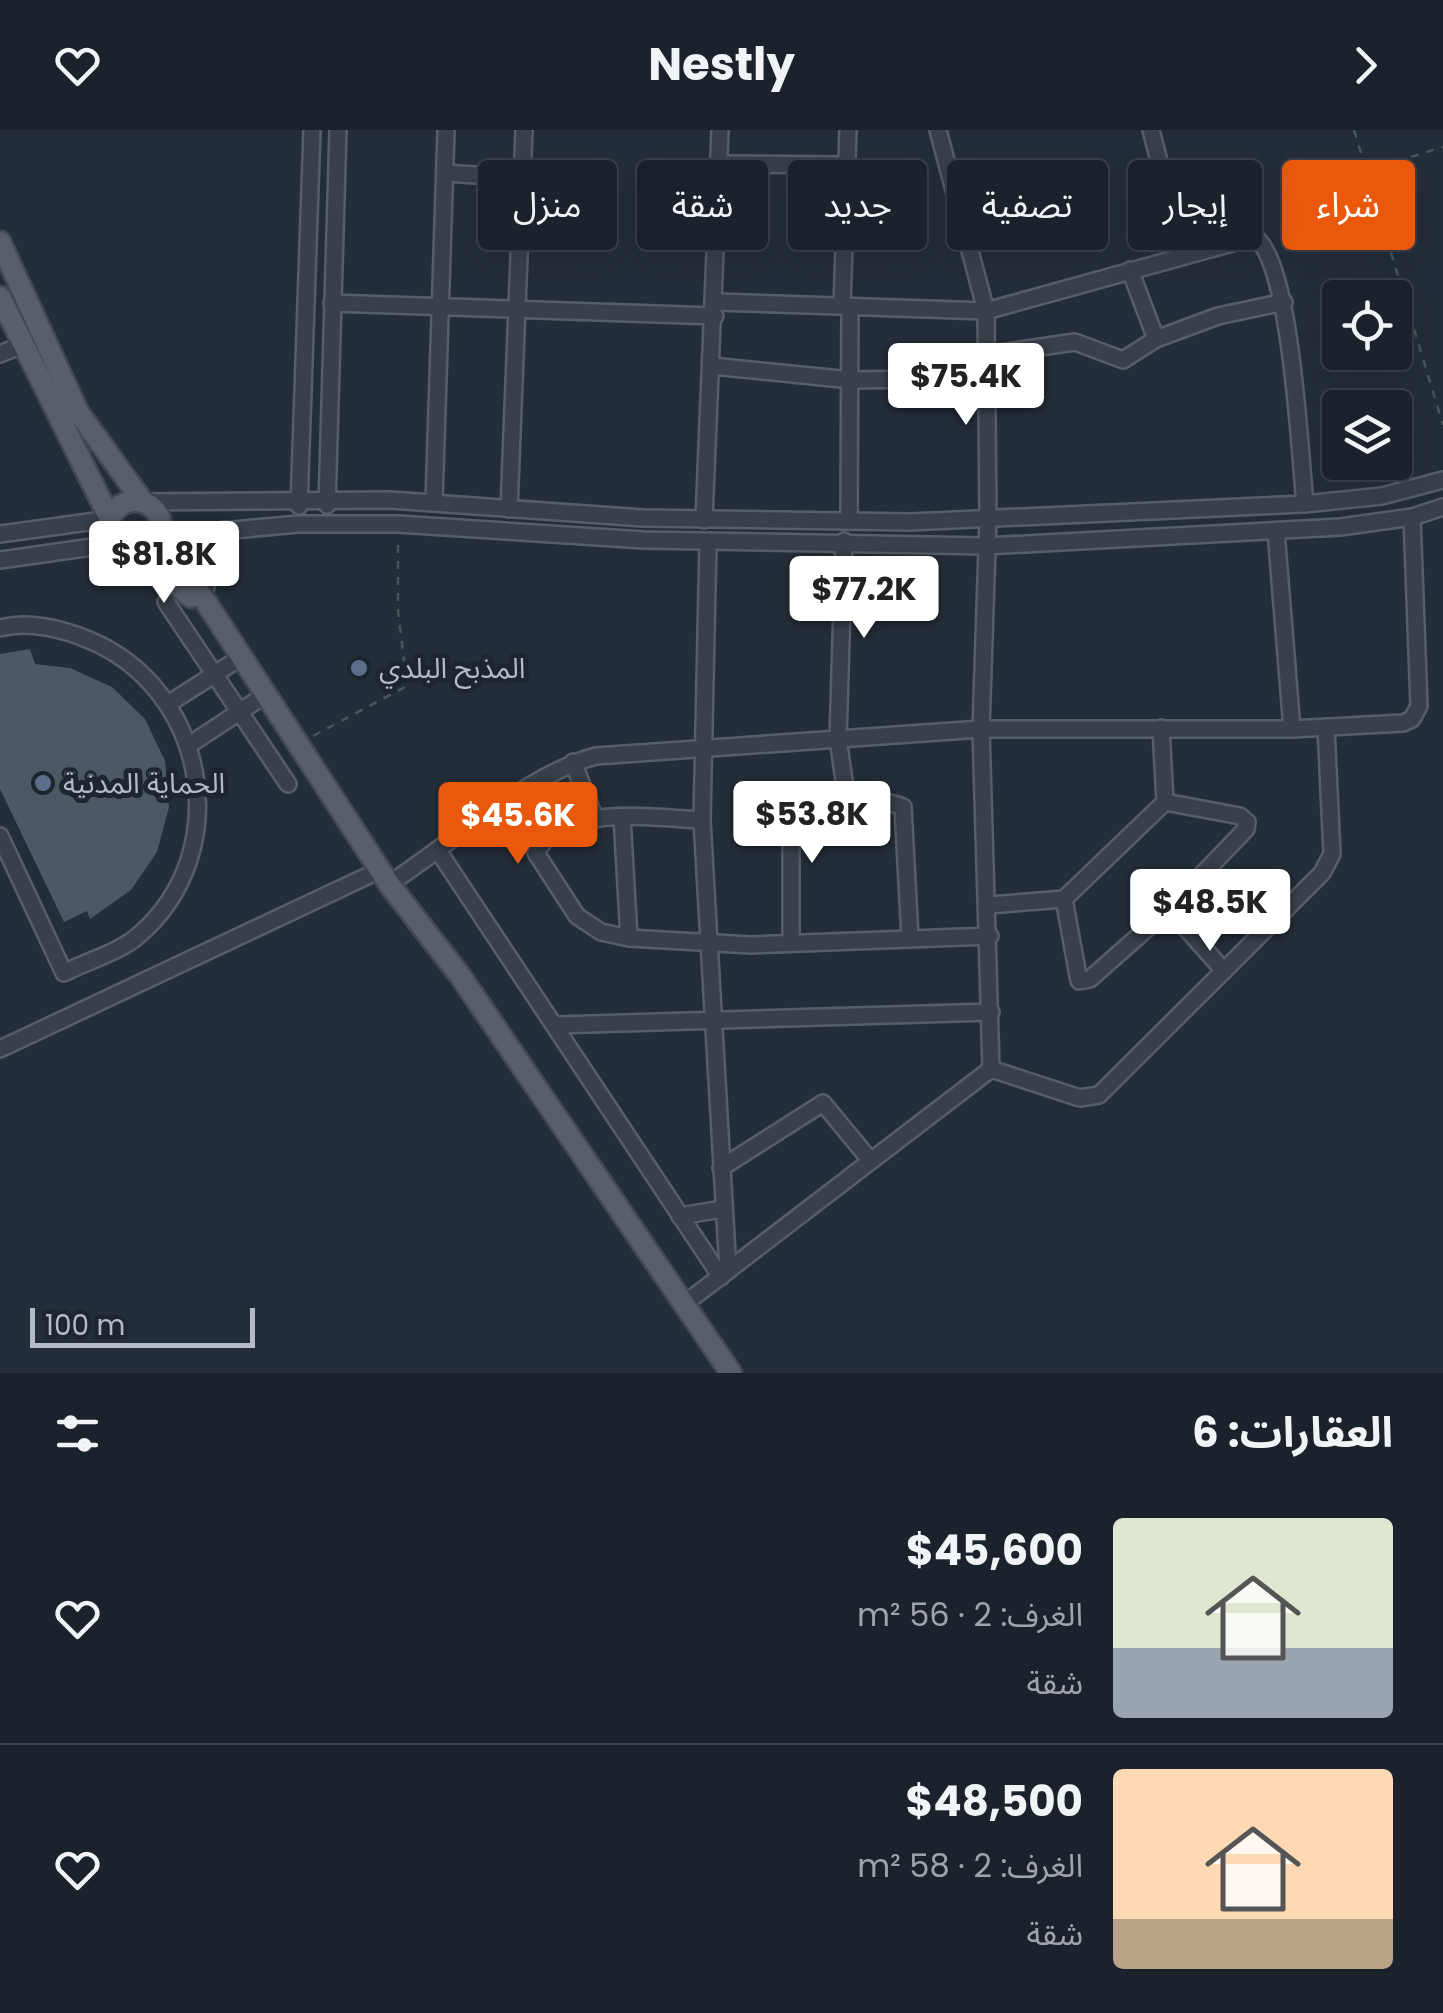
<!DOCTYPE html>
<html lang="ar">
<meta charset="utf-8">
<style>
body{margin:0;font-family:Poppins,"Noto Sans Arabic",sans-serif;background:#242a34;color:#f1f3f6;direction:rtl;height:100vh;display:flex;flex-direction:column;font-size:38px;white-space:nowrap}
*{box-sizing:border-box;margin:0}
p{font-size:32px;color:#a0a4a9}
.icon{flex:none;width:55px;height:55px;fill:none;stroke:currentColor;stroke-width:2;stroke-linecap:round;stroke-linejoin:round}
.map{position:relative;height:1243px;overflow:hidden;direction:ltr}
.sheet{display:flex;flex-direction:column;background:#1b222c;flex:1}
.sheet>*{flex:none}
.top-card{position:absolute;left:30px;top:30px;width:1385px;height:90px;direction:rtl;display:flex;gap:20px}
.fabs{position:absolute;left:1322px;top:150px;display:grid;gap:20px}
.fabs a{display:grid;place-items:center;width:90px;height:90px;border-radius:10px;background:#1b222c;box-shadow:0 10px 40px #0002,0 0 0 2px #393f48;font-size:50px}
.scale{position:absolute;left:30px;bottom:25px;width:225px;box-sizing:border-box;padding-left:10px;border:5px solid #b3bbc6;border-top:0;font-size:28px;line-height:35px;white-space:nowrap;color:#b3bbc6;-webkit-text-stroke:8px #1d252f;paint-order:stroke}
.price{position:absolute;translate:-50% -85px;padding:0 22px;border-radius:10px;background:#fff;color:#222;font-size:32px;line-height:65px;filter:drop-shadow(0 2px 5px #0008)}
.price::after{content:'';position:absolute;left:50%;top:60px;width:30px;height:22px;margin-left:-15px;background:inherit;clip-path:polygon(0 0,100% 0,50% 100%)}
.price.on{background:#ea580c;color:#fff}
ul{padding:0;list-style:none}
li{display:flex;align-items:center;gap:30px;height:250px;padding:0 50px}
li+li{border-top:2px solid #393f48}
li span{display:grid;place-items:center;flex:none;width:280px;height:200px;border-radius:10px;color:#555}
li>.icon{margin-inline-start:auto}
span .icon{width:120px;height:120px;fill:#fffc;stroke-width:1}
li b{font-size:42px}
h2{display:flex;justify-content:space-between;align-items:center;height:120px;padding:0 50px;font-size:42px}
.tag{padding:0 35px;border-radius:10px;background:#1b222c;box-shadow:0 10px 40px #0002,0 0 0 2px #393f48;font-size:35px;line-height:90px}
.tag.on{background:#ea580c;color:#fff}
header{display:flex;justify-content:space-between;align-items:center;height:130px;padding:0 50px;background:#1b222c;font-size:45px;font-weight:700}
.map>svg:first-child{display:block}
.building{fill:#4d5865}
.lines{fill:none;stroke-linecap:round;stroke-linejoin:round}
.minor-casing{stroke:#565e68;stroke-width:20}
.major-casing{stroke:#414953;stroke-width:25}
.path{stroke:#46585a;stroke-width:2.5;stroke-dasharray:8 8;stroke-linecap:butt}
.minor{stroke:#38404a;stroke-width:15}
.major{stroke:#565f6a;stroke-width:20}
.service-dot{fill:#5c6f8a;stroke:#1d252f;stroke-width:4}
.labels{text-anchor:middle;dominant-baseline:central;stroke-width:10;stroke-linejoin:round;paint-order:stroke}
.poi-label{font-size:28px;fill:#b3bbc6;stroke:#1d252f;text-anchor:start}
</style>
<header><svg class="icon" aria-label="forward" viewBox="0 0 24 24"><path d="M9 5l7 7-7 7"/></svg>Nestly<svg class="icon" aria-label="heart" viewBox="0 0 24 24"><path d="M12 20l-8-8c-3-5 5-10 8-4 3-6 11-1 8 4z"/></svg></header>
<div class="map">
<svg width="1443" height="1243" viewBox="0 0 1443 1243">
<rect width="100%" height="100%" fill="#242e3a"/>
<!-- building -->
<polygon class="building" points="30,519 35,534 70,538 112,557 145,589 165,631 169,677 157,722 131,760 90,789 87,781 64,792 0,659 0,524"/>
<g class="lines">
<!-- minor casing -->
<g class="minor-casing">
<g id="minor">
<polyline points="938,0 986,181 988,389 981,599 991,939"/>
<polyline points="1151,0 1183,124"/>
<polyline points="720,34 845,35"/>
<polyline points="445,43 522,48"/>
<polyline points="1130,140 1156,209"/>
<path d="M716 172 986 181 1254 107C1291 128 1300 326 1305 374"/>
<polyline points="332,173 715,186"/>
<polyline points="842,176 848,0"/>
<polyline points="0,224 22,215"/>
<polyline points="987,225 1075,212 1123,230 1156,209 1218,186 1284,172"/>
<polyline points="712,236 851,250 988,248"/>
<polyline points="143,372 390,370 643,388 910,392 1305,374 1382,366 1443,350"/>
<polyline points="434,372 446,0"/>
<polyline points="327,375 338,0"/>
<polyline points="299,376 312,0"/>
<polyline points="509,379 524,0"/>
<polyline points="704,390 720,0"/>
<polyline points="849,391 850,176"/>
<polyline points="1276,401 1292,599"/>
<polyline points="0,404 110,389"/>
<polyline points="158,407 298,394 398,394 644,410 986,416 1340,397 1412,387 1443,377"/>
<polyline points="844,411 838,609 847,671"/>
<polyline points="708,412 702,690 728,1141"/>
<polyline points="0,430 92,417 128,422"/>
<polyline points="204,469 211,426 224,400"/>
<polyline points="166,472 288,654"/>
<path d="M0 498C28 490 63 499 89 510 206 558 237 720 139 805 120 822 87 831 64 843L0 706"/>
<polyline points="168,574 240,528"/>
<polyline points="1161,598 1165,672"/>
<polyline points="189,615 265,565"/>
<polyline points="573,632 594,686"/>
<polyline points="622,687 629,808"/>
<path d="M702 690C656 688 561 673 536 723L577 786 601 802 629 808 751 815 990 806"/>
<polyline points="439,722 721,1147"/>
<path d="M389 754C449 715 529 643 596 626L981 599H1292L1403 593 1412 589 1419 576 1412 387"/>
<polyline points="1064,769 1079,851 1090,849 1169,779"/>
<polyline points="989,775 1064,769 1165,672 1240,686 1247,692 1246,699 1169,779 1224,841"/>
<path d="M791 810V687C804 669 884 667 903 677L910 808"/>
<polyline points="557,895 991,882"/>
<polyline points="0,919 380,740"/>
<polyline points="991,939 1080,968 1099,965 1322,743 1332,724 1326,597"/>
<polyline points="721,1038 823,973 870,1030"/>
<polyline points="680,1086 722,1079"/>
<polyline points="683,1175 991,939"/>
</g>
</g>
<!-- major casing -->
<g class="major-casing">
<g id="major">
<polyline points="0,112 78,282 143,372"/>
<polyline points="0,167 110,389"/>
<circle cx="135" cy="397" r="26"/>
<polyline points="158,407 204,469 389,754 461,847 731,1243"/>
<polyline points="137,422 191,467"/>
</g>
</g>
<!-- path -->
<g class="path">
<polyline points="1354,0 1443,295"/>
<polyline points="1365,41 1443,17"/>
<polyline points="313,606 407,556 398,480 398,411"/>
</g>
<!-- minor -->
<use href="#minor" class="minor"/>
<!-- major -->
<use href="#major" class="major"/>
</g>
<!-- markers -->
<g class="service-dot">
<circle cx="359" cy="538" r="10"/>
<circle cx="43" cy="653" r="10"/>
</g>
<g class="labels">
<!-- poi labels -->
<g class="poi-label">
<text x="379" y="538">المذبح البلدي</text>
<text x="63" y="653">الحماية المدنية</text>
</g>
</g>
</svg>
<div class="fabs">
<a><svg class="icon" aria-label="locate" viewBox="0 0 24 24"><circle cx="12" cy="12" r="6"/><path d="M12 2v4M12 18v4M2 12h4M18 12h4"/></svg></a>
<a><svg class="icon" aria-label="layers" viewBox="0 0 24 24"><path d="M12 4l9 5-9 5-9-5zM3 14l9 5 9-5"/></svg></a>
</div>
<div class="scale">100 m</div>
<b class="price" style="left:966px;top:298px">$75.4K</b>
<b class="price" style="left:164px;top:476px">$81.8K</b>
<b class="price" style="left:864px;top:511px">$77.2K</b>
<b class="price" style="left:812px;top:736px">$53.8K</b>
<b class="price on" style="left:518px;top:737px">$45.6K</b>
<b class="price" style="left:1210px;top:824px">$48.5K</b>
<div class="top-card">
<a class="tag on">شراء</a>
<a class="tag">إيجار</a>
<a class="tag">تصفية</a>
<a class="tag">جديد</a>
<a class="tag">شقة</a>
<a class="tag">منزل</a>
</div>
</div>
<section class="sheet">
<h2>العقارات: 6<svg class="icon" aria-label="filters" viewBox="0 0 24 24"><path d="M4 7h16M4 17h16"/><circle cx="9" cy="7" r="2"/><circle cx="15" cy="17" r="2"/></svg></h2>
<ul>
<li><span style="background:linear-gradient(#dfe7d0 65%,#9aa5b1 0)"><svg class="icon" aria-label="home" viewBox="0 0 24 24"><path d="M3 11l9-7 9 7M6 9v11h12V9"/></svg></span><div><b>$45,600</b><p>الغرف: 2 · 56 m²</p><p>شقة</p></div><svg class="icon" aria-label="heart" viewBox="0 0 24 24"><path d="M12 20l-8-8c-3-5 5-10 8-4 3-6 11-1 8 4z"/></svg></li>
<li><span style="background:linear-gradient(#ffd9b3 75%,#b9a48a 0)"><svg class="icon" aria-label="home" viewBox="0 0 24 24"><path d="M3 11l9-7 9 7M6 9v11h12V9"/></svg></span><div><b>$48,500</b><p>الغرف: 2 · 58 m²</p><p>شقة</p></div><svg class="icon" aria-label="heart" viewBox="0 0 24 24"><path d="M12 20l-8-8c-3-5 5-10 8-4 3-6 11-1 8 4z"/></svg></li>
</ul>
</section>
